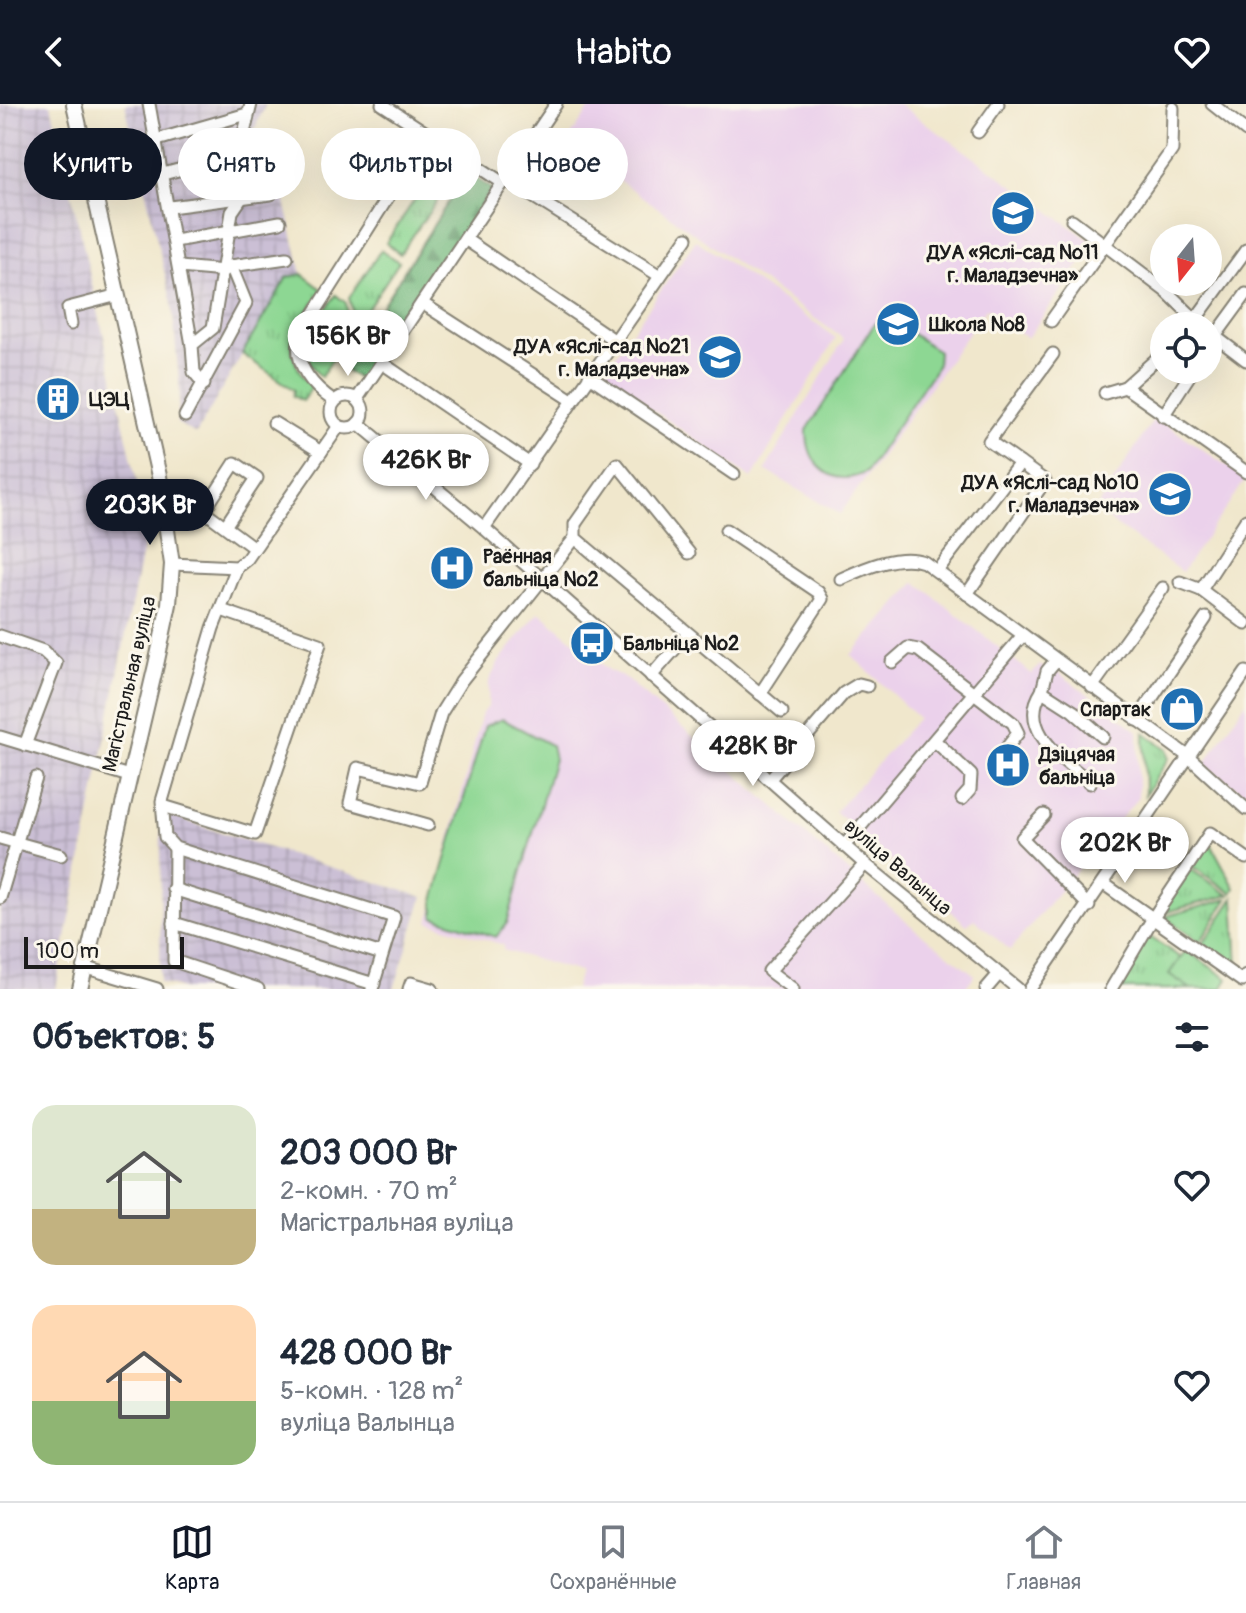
<!DOCTYPE html>
<html lang="ru">
<meta charset="utf-8">
<style>
body{margin:0;font-family:Pangolin,sans-serif;background:#f2f2f3;color:#1f2937;height:100vh;display:flex;flex-direction:column;font-size:30px;white-space:nowrap}
*{box-sizing:border-box;margin:0}
p{font-size:26px;color:#747a83}
.icon{flex:none;width:44px;height:44px;fill:none;stroke:currentColor;stroke-width:2;stroke-linecap:round;stroke-linejoin:round}
.map{position:relative;height:885px;overflow:hidden}
.details{display:flex;flex-direction:column;background:#fff;flex:1}
.details>*{flex:none}
.hud{position:absolute;left:24px;top:24px;width:800px;height:72px;display:flex;gap:16px}
.needle{width:52px;rotate:197deg}
.buttons{position:absolute;left:1150px;top:120px;display:grid;gap:16px}
.buttons a{display:grid;place-items:center;width:72px;height:72px;border-radius:50%;background:#fff;box-shadow:0 8px 32px #0002;font-size:40px}
.scale{position:absolute;left:24px;bottom:20px;width:160px;box-sizing:border-box;padding-left:8px;border:4px solid #1c1c1c;border-top:0;font-size:22px;line-height:28px;white-space:nowrap;color:#1c1c1c;-webkit-text-stroke:6px #fbf7ec;paint-order:stroke}
.price{position:absolute;translate:-50% -68px;padding:0 18px;border-radius:28px;background:#fff;color:#222;font-size:26px;line-height:52px;filter:drop-shadow(0 2px 4px #0008)}
.price::after{content:'';position:absolute;left:50%;top:48px;width:24px;height:18px;margin-left:-12px;background:inherit;clip-path:polygon(0 0,100% 0,50% 100%)}
.price.on{background:#111827;color:#fff}
ul{padding:0;list-style:none}
li{display:flex;align-items:center;gap:24px;height:200px;padding:0 32px}
li span{display:grid;place-items:center;flex:none;width:224px;height:160px;border-radius:24px;color:#555}
li>.icon{margin-inline-start:auto}
span .icon{width:96px;height:96px;fill:#fffc;stroke-width:1}
li b{font-size:34px}
h2{display:flex;justify-content:space-between;align-items:center;height:96px;padding:0 32px;font-size:34px}
.tag{padding:0 28px;border-radius:36px;background:#fff;box-shadow:0 8px 32px #0002;font-size:28px;line-height:72px}
.tag.on{background:#111827;color:#fff}
header{display:flex;justify-content:space-between;align-items:center;height:104px;padding:0 32px;background:#111827;color:#fff;font-size:36px;font-weight:600}
.tabs{display:flex;justify-content:space-around;align-items:center;height:112px;border-top:2px solid #e0e1e3;background:#fff;font-size:22px;color:#747a83}
.tabs a{display:grid;justify-items:center;gap:4px}
.tabs .on{color:#111827}
.map>svg:first-child{display:block}
.built{fill:#ebd1eb}
.industrial{fill:url(#industrial-grid)}
.grass{fill:url(#grass-tufts);stroke:#547a58;stroke-width:2}
.forest{fill:url(#forest-firs);stroke:#476a4c;stroke-width:2}
.park{fill:#8dd793;stroke:#547a58;stroke-width:2}
.lines{fill:none;stroke-linecap:round;stroke-linejoin:round}
.minor-casing{stroke:#868274;stroke-width:15}
.major-casing{stroke:#868274;stroke-width:18}
.minor{stroke:#fff;stroke-width:11}
.major{stroke:#fff;stroke-width:14}
.labels{text-anchor:middle;dominant-baseline:central;stroke-width:6;stroke-linejoin:round;paint-order:stroke}
.poi-label{font-size:20px;font-weight:bold;fill:#1c1c1c;stroke:#fbf7ec;text-anchor:start}
.street-label{font-size:20px;fill:#1c1c1c;stroke:#fbf7ec}
</style>
<header><svg class="icon" aria-label="back" viewBox="0 0 24 24"><path d="M15 5l-7 7 7 7"/></svg>Habito<svg class="icon" aria-label="heart" viewBox="0 0 24 24"><path d="M12 20l-8-8c-3-5 5-10 8-4 3-6 11-1 8 4z"/></svg></header>
<div class="map">
<svg width="1246" height="885" viewBox="0 0 1246 885">
<defs>
<pattern id="industrial-grid" width="8" height="8" patternUnits="userSpaceOnUse" patternTransform="scale(2)"><rect width="8" height="8" fill="#cbbfd5"/><path d="M0 4h8M4 0v8" fill="none" stroke="#aea4b6"/></pattern>
<pattern id="grass-tufts" width="24" height="20" patternUnits="userSpaceOnUse" patternTransform="scale(2)"><rect width="24" height="20" fill="#8dd793"/><path d="M3 7l-1-3M5 7V3M7 7l1-3M15 17l-1-3M17 17v-4M19 17l1-3" fill="none" stroke="#79b87e"/></pattern>
<pattern id="forest-firs" width="22" height="20" patternUnits="userSpaceOnUse" patternTransform="scale(2)"><rect width="22" height="20" fill="#72b87d"/><path d="M5 1l3.5 6h-7zM16 11l3.5 6h-7z" fill="#5d9566"/></pattern>
</defs>
<rect width="100%" height="100%" fill="#fbf7ec"/>
<filter id="ink" filterUnits="userSpaceOnUse"><feTurbulence type="fractalNoise" baseFrequency=".0125" numOctaves="2"/><feDisplacementMap in="SourceGraphic" scale="16" xChannelSelector="R" yChannelSelector="G"/><feConvolveMatrix kernelMatrix="1 2 1 2 8 2 1 2 1" color-interpolation-filters="sRGB"/></filter>
<filter id="wash" filterUnits="userSpaceOnUse"><feTurbulence type="fractalNoise" baseFrequency=".006" numOctaves="4" result="noise"/><feDisplacementMap in="SourceGraphic" scale="32" xChannelSelector="R" yChannelSelector="G"/><feGaussianBlur stdDeviation="1.8" result="paint"/><feColorMatrix in="noise" values="0 0 0 0 0 0 0 0 0 0 0 0 0 0 0 0 0 1.4 0 .05"/><feComposite in="paint" operator="in"/></filter>
<g filter="url(#wash)">
<rect width="100%" height="100%" fill="#f0e7cc"/>
<!-- built -->
<g class="built">
<polygon points="593,0 899,0 1095,140 1027,234 986,204 840,410 765,366 844,235 566,39"/>
<polygon points="696,136 836,234 752,374 602,271"/>
<polygon points="1155,313 1246,375 1182,468 1095,406"/>
<polygon points="916,478 1032,570 1040,561 1050,569 1055,566 1138,627 1138,694 1010,846 974,815 967,821 835,708 918,614 851,551"/>
<polygon points="539,508 610,567 624,573 915,825 975,871 964,885 575,885 580,868 503,846 504,841 429,818 482,609 488,603 489,577 500,556"/>
<polygon points="1246,598 1246,690 1204,661"/>
</g>
<!-- industrial -->
<g class="industrial">
<polygon points="0,0 51,0 147,422 56,885 0,885"/>
<polygon points="125,0 266,0 253,28 289,53 279,72 302,170 287,173 196,330 177,319 180,288 172,200"/>
<polygon points="161,709 423,793 394,885 183,885 160,878"/>
</g>
<!-- grass -->
<g class="grass">
<polygon points="427,77 443,88 400,150 386,139"/>
<polygon points="381,146 399,158 356,222 349,194"/>
<path d="M302 170 323 186C298 223 275 244 312 283L302 297 293 292 294 286 242 250 287 173Z"/>
<path d="M336 191 346 199 350 228 321 273C289 240 314 222 336 191Z"/>
<polygon points="1144,628 1167,645 1169,654 1145,691"/>
<polygon points="1210,738 1235,784 1232,789 1192,762"/>
<polygon points="1190,765 1229,791 1159,810"/>
<polygon points="1234,794 1238,862 1203,840"/>
<polygon points="1228,795 1200,838 1164,813"/>
<polygon points="1147,831 1181,854 1170,870 1191,885 1115,885"/>
</g>
<!-- forest -->
<polygon class="forest" points="467,69 492,85 360,276 342,264"/>
<!-- park -->
<g class="park">
<path d="M888 214 938 247 937 262 866 368C833 386 806 361 807 326L875 219Z"/>
<polygon points="502,615 551,641 554,655 507,819 496,833 434,813 434,796 485,622"/>
<polygon points="1186,846 1228,875 1222,885 1191,885 1169,870"/>
</g>
</g>
<g filter="url(#ink)">
<g class="lines">
<!-- minor casing -->
<g class="minor-casing">
<g id="minor">
<polyline points="149,0 192,241"/>
<polyline points="251,0 239,50 272,65"/>
<polyline points="382,0 503,79"/>
<polyline points="1212,0 1246,27"/>
<polyline points="978,28 998,0"/>
<polyline points="157,36 247,10"/>
<polyline points="163,70 239,50 243,92 232,108 213,224 192,241 194,268 204,280"/>
<polyline points="505,75 660,172"/>
<polyline points="170,103 271,90"/>
<polyline points="1072,116 1167,188 1202,222"/>
<polyline points="465,135 614,236"/>
<polyline points="175,137 280,118"/>
<polyline points="180,163 224,167 231,162 287,154"/>
<polyline points="422,199 572,296"/>
<polyline points="1051,217 1172,46 1173,4"/>
<polyline points="71,220 68,204 118,191"/>
<polyline points="1192,220 1246,146"/>
<polyline points="1208,227 1246,256"/>
<polyline points="1208,242 1246,190"/>
<polyline points="382,259 530,360"/>
<polyline points="589,272 734,370"/>
<polyline points="1125,283 1246,368"/>
<polyline points="1105,289 1125,283 1164,248"/>
<circle cx="347" cy="308" r="16"/>
<polyline points="357,295 556,0"/>
<path d="M334 297C312 282 293 260 300 232L428 30"/>
<polyline points="185,312 246,199 231,162"/>
<polyline points="1163,312 1193,266"/>
<polyline points="274,319 321,348"/>
<polyline points="358,319 484,424 865,760 1018,885"/>
<polyline points="1020,359 989,337 1053,250"/>
<polyline points="226,421 257,374 235,359 204,407 254,444"/>
<polyline points="484,424 687,134"/>
<polyline points="726,426 818,488 822,495 760,590"/>
<polyline points="689,449 617,360 575,420 575,434 782,608"/>
<polyline points="172,460 237,463 247,455 339,322"/>
<polyline points="237,463 213,524 162,697 165,733 175,744 394,813 372,885"/>
<polyline points="937,467 1020,359 1045,377 967,490"/>
<path d="M841 475C865 464 898 449 924 458L1189 653 1246 705"/>
<polyline points="1180,478 1201,486 1246,520"/>
<polyline points="1201,486 1246,416"/>
<polyline points="0,532 43,547 56,559 25,641"/>
<polyline points="1056,556 1047,567 1042,587 1073,607 1103,633"/>
<polyline points="892,558 908,544 918,546 1013,619 1018,629 1001,651"/>
<polyline points="651,572 688,530"/>
<polyline points="1092,583 1163,484"/>
<path d="M1042 587C1016 626 1065 656 1090 679"/>
<polyline points="1137,616 1206,514"/>
<polyline points="0,633 129,672"/>
<polyline points="935,637 971,671 970,686 962,695"/>
<polyline points="770,675 844,589 859,580 867,582"/>
<polyline points="163,702 255,730 320,540 221,506"/>
<polyline points="1044,711 1022,734 1089,802"/>
<polyline points="428,721 350,699 358,664 420,679 441,609 461,577 575,434"/>
<polyline points="0,734 61,751"/>
<polyline points="844,742 1023,531"/>
<polyline points="175,744 174,857 258,885"/>
<polyline points="1104,780 1242,877 1246,871"/>
<polyline points="173,785 382,850"/>
<polyline points="0,794 36,674"/>
<polyline points="174,819 374,880"/>
<polyline points="84,863 157,885"/>
<polyline points="409,885 411,879 432,885"/>
<polyline points="793,885 769,867 865,760"/>
<polyline points="986,885 998,871"/>
<polyline points="1030,885 1246,568"/>
<polyline points="1111,885 1153,814 1210,729 1246,754"/>
</g>
</g>
<!-- major casing -->
<g class="major-casing">
<polyline id="major" points="74,0 159,372 172,460 169,500 156,561 80,885"/>
</g>
<!-- minor -->
<use href="#minor" class="minor"/>
<!-- major -->
<use href="#major" class="major"/>
</g>
</g>
<!-- icons -->
<defs>
<g id="school-disc" transform="scale(2.3)"><circle r="9.5" fill="#1f6fb2" stroke="#fbf7ec"/><path d="M0-5L7-2L0 1L-7-2ZM-4 1L0 2.5L4 1V4Q0 6-4 4Z" fill="#fff"/></g>
<g id="building-disc" transform="scale(2.3)"><circle r="9.5" fill="#1f6fb2" stroke="#fbf7ec"/><path d="M-4-6H4V6H1V3H-1V6H-4ZM-2.5-4.3h1.7v1.8h-1.7ZM.8-4.3h1.7v1.8H.8ZM-2.5-1h1.7V.8h-1.7ZM.8-1h1.7V.8H.8Z" fill="#fff"/></g>
<g id="hospital-disc" transform="scale(2.3)"><circle r="9.5" fill="#1f6fb2" stroke="#fbf7ec"/><path d="M-5-5h3v3.5h4V-5h3V5h-3V1.5h-4V5h-3Z" fill="#fff"/></g>
<g id="bus-disc" transform="scale(2.3)"><circle r="9.5" fill="#1f6fb2" stroke="#fbf7ec"/><path d="M-5-6H5V4H4V6H2V4H-2V6H-4V4H-5ZM-3.5-4V0h7V-4ZM-3.5 1.2v1.5H-2V1.2ZM2 1.2v1.5H3.5V1.2Z" fill="#fff"/></g>
<g id="shop-disc" transform="scale(2.3)"><circle r="9.5" fill="#1f6fb2" stroke="#fbf7ec"/><path d="M-5-2.5h2.3a2.7 3.5 0 0 1 5.4 0H5L5.5 6h-11ZM-1.5-2.5h3a1.5 2.3 0 0 0-3 0Z" fill="#fff"/></g>
</defs>
<g fill-rule="evenodd">
<use href="#school-disc" x="1013" y="109"/>
<use href="#school-disc" x="898" y="220"/>
<use href="#school-disc" x="720" y="253"/>
<use href="#building-disc" x="58" y="295"/>
<use href="#school-disc" x="1170" y="390"/>
<use href="#hospital-disc" x="452" y="464"/>
<use href="#bus-disc" x="592" y="539"/>
<use href="#shop-disc" x="1182" y="605"/>
<use href="#hospital-disc" x="1008" y="661"/>
</g>
<g class="labels">
<!-- poi labels -->
<g class="poi-label">
<text x="1013" y="148" text-anchor="middle">ДУА «Яслі-сад №11<tspan x="1013" dy="23">г. Маладзечна»</tspan></text>
<text x="929" y="220">Школа №8</text>
<text x="689" y="242" text-anchor="end">ДУА «Яслі-сад №21<tspan x="689" dy="23">г. Маладзечна»</tspan></text>
<text x="89" y="295">ЦЭЦ</text>
<text x="1139" y="378" text-anchor="end">ДУА «Яслі-сад №10<tspan x="1139" dy="23">г. Маладзечна»</tspan></text>
<text x="483" y="452">Раённая<tspan x="483" dy="23">бальніца №2</tspan></text>
<text x="623" y="539">Бальніца №2</text>
<text x="1151" y="605" text-anchor="end">Спартак</text>
<text x="1039" y="650">Дзіцячая<tspan x="1039" dy="23">бальніца</tspan></text>
</g>
<!-- street labels -->
<g class="street-label">
<text transform="translate(129 580) rotate(-77)">Магістральная вуліца</text>
<text transform="translate(898 763) rotate(41)">вуліца Валынца</text>
</g>
</g>
</svg>
<div class="buttons">
<a><svg class="needle" viewBox="-14 -14 28 28"><path d="M0-13l5 13h-10z" fill="#e53935"/><path d="M0 13l5-13h-10z" fill="#747a83"/></svg></a>
<a><svg class="icon" aria-label="locate" viewBox="0 0 24 24"><circle cx="12" cy="12" r="6"/><path d="M12 2v4M12 18v4M2 12h4M18 12h4"/></svg></a>
</div>
<div class="scale">100 m</div>
<b class="price" style="left:348px;top:274px">156K Br</b>
<b class="price" style="left:426px;top:398px">426K Br</b>
<b class="price on" style="left:150px;top:443px">203K Br</b>
<b class="price" style="left:753px;top:684px">428K Br</b>
<b class="price" style="left:1125px;top:781px">202K Br</b>
<div class="hud">
<a class="tag on">Купить</a>
<a class="tag">Снять</a>
<a class="tag">Фильтры</a>
<a class="tag">Новое</a>
</div>
</div>
<section class="details">
<h2>Объектов: 5<svg class="icon" aria-label="filters" viewBox="0 0 24 24"><path d="M4 7h16M4 17h16"/><circle cx="9" cy="7" r="2"/><circle cx="15" cy="17" r="2"/></svg></h2>
<ul>
<li><span style="background:linear-gradient(#dfe7d0 65%,#c2b280 0)"><svg class="icon" aria-label="home" viewBox="0 0 24 24"><path d="M3 11l9-7 9 7M6 9v11h12V9"/></svg></span><div><b>203 000 Br</b><p>2-комн. · 70 m²</p><p>Магістральная вуліца</p></div><svg class="icon" aria-label="heart" viewBox="0 0 24 24"><path d="M12 20l-8-8c-3-5 5-10 8-4 3-6 11-1 8 4z"/></svg></li>
<li><span style="background:linear-gradient(#ffd9b3 60%,#8fb573 0)"><svg class="icon" aria-label="home" viewBox="0 0 24 24"><path d="M3 11l9-7 9 7M6 9v11h12V9"/></svg></span><div><b>428 000 Br</b><p>5-комн. · 128 m²</p><p>вуліца Валынца</p></div><svg class="icon" aria-label="heart" viewBox="0 0 24 24"><path d="M12 20l-8-8c-3-5 5-10 8-4 3-6 11-1 8 4z"/></svg></li>
</ul>
</section>
<nav class="tabs">
<a class="on"><svg class="icon" aria-label="map" viewBox="0 0 24 24"><path d="M3 6l6-2 6 2 6-2v14l-6 2-6-2-6 2zM9 4v14M15 6v14"/></svg>Карта</a>
<a><svg class="icon" aria-label="saved" viewBox="0 0 24 24"><path d="M7 4h10v16l-5-4-5 4z"/></svg>Сохранённые</a>
<a><svg class="icon" aria-label="home" viewBox="0 0 24 24"><path d="M3 11l9-7 9 7M6 9v11h12V9"/></svg>Главная</a>
</nav>
